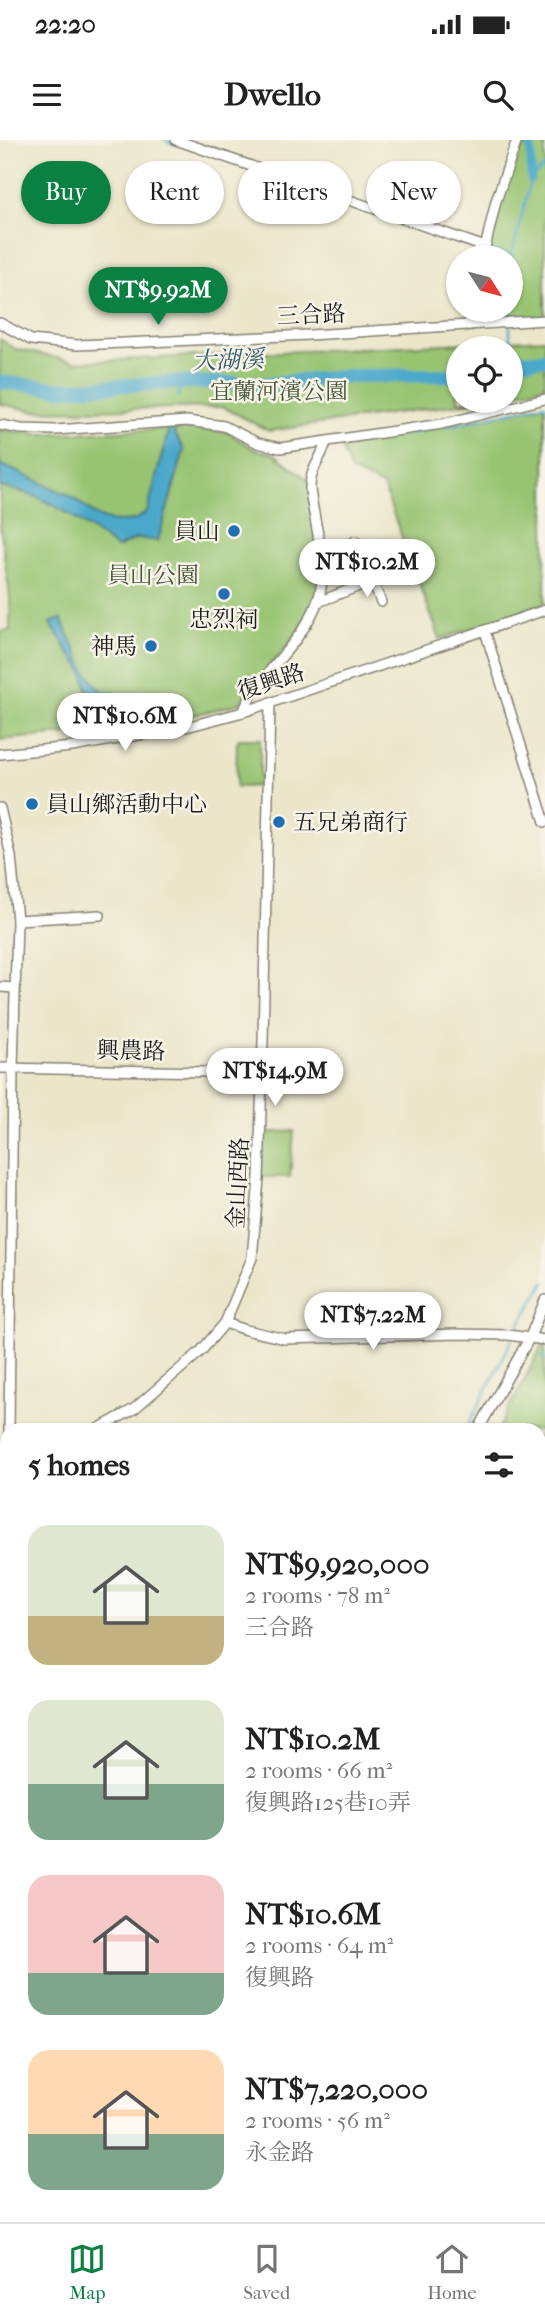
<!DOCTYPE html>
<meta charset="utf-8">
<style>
body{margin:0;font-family:"IM FELL French Canon","Noto Serif TC",serif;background:#f6f6f6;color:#222;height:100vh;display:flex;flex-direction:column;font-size:26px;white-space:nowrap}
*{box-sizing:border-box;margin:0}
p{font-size:23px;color:#767676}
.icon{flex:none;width:38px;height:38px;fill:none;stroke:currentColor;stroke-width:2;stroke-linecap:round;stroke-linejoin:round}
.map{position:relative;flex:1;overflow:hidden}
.panel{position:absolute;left:0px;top:1283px;width:546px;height:800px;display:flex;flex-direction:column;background:#fff;border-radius:21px 21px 0 0;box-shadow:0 2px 5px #0004}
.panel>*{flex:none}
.top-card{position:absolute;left:21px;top:21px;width:504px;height:63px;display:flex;gap:14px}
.needle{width:46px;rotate:126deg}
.fabs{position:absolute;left:446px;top:105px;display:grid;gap:14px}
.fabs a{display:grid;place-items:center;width:77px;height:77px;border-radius:50%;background:#fff;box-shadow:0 2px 5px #0004;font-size:35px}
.price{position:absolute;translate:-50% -60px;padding:0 16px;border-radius:24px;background:#fff;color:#222;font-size:23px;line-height:46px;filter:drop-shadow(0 2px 4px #0008)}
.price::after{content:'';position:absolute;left:50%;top:42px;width:21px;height:16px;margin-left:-10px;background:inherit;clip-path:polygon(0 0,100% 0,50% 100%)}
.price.active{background:#0b8043;color:#fff}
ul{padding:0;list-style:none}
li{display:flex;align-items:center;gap:21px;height:175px;padding:0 28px}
li span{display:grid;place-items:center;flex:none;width:196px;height:140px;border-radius:21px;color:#555}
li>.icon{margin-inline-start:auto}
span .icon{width:84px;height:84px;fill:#fffc;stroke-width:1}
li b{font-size:30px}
h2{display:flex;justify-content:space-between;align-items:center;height:84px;padding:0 28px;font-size:30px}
.tag{padding:0 24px;border-radius:32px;background:#fff;box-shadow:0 2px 5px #0004;font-size:24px;line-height:63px}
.tag.active{background:#0b8043;color:#fff}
.status{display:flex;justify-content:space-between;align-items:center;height:49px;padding:0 35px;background:#fff;direction:ltr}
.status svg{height:19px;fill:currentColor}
header{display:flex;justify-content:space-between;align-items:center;height:91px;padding:0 28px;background:#fff;font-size:32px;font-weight:700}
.tabs{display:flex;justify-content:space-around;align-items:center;height:98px;border-top:2px solid #e0e0e0;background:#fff;font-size:19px;color:#767676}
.tabs a{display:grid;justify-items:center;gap:4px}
.tabs .active{color:#0b8043}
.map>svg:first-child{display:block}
.green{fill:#98c472;stroke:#5a7047;stroke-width:2}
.water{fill:#4ca8ca;stroke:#346273;stroke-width:2}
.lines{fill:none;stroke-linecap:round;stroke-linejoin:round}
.stream{stroke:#4ca8ca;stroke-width:2.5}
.canal{stroke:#4ca8ca;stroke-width:9}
.river{stroke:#4ca8ca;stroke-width:14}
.minor-casing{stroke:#848173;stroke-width:12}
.minor{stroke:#fff;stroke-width:9}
.poi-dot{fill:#1f6fb2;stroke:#f7f3e8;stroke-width:2.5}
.labels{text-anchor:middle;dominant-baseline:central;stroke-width:5;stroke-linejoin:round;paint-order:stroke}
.street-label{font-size:23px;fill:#1c1c1c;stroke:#f7f3e8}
.park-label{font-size:23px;fill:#47573a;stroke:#f7f3e8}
.poi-label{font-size:23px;fill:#1c1c1c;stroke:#f7f3e8;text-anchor:end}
.water-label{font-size:24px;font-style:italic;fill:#325b6a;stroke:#f7f3e8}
</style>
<div class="status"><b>22:20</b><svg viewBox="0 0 49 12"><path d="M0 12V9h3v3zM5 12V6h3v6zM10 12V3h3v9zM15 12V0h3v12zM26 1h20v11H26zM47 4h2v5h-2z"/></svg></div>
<header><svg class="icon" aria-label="menu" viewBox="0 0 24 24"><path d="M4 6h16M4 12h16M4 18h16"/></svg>Dwello<svg class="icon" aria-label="search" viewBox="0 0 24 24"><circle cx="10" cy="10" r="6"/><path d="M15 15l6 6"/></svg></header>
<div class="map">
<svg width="545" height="2082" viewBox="0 0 545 2082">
<rect width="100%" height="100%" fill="#f7f3e8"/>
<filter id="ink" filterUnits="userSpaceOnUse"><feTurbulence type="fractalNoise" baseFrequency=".0143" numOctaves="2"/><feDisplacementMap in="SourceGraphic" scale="14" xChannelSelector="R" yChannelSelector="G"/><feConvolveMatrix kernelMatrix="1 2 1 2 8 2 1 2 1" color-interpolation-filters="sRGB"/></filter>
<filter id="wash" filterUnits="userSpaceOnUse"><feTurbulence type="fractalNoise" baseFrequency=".00686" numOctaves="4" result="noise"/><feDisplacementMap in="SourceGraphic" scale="28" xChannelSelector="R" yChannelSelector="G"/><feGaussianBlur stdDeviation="1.57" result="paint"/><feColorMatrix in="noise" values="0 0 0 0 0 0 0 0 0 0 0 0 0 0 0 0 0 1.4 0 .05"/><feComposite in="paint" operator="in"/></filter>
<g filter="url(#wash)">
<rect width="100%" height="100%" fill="#ebe6ca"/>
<!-- green -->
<g class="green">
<polygon points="532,0 545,0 545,177 469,185 473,170 511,170 511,117 485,117 498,61 515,15"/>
<polygon points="0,199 15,209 76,222 545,199 545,246 511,254 511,208 458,208 458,261 481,261 269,291 223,267 34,271 0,264"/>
<polygon points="545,265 545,463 440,499 383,346 351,331 342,309 368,301"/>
<polygon points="190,288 227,292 254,309 274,314 308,340 319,431 314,462 297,494 240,563 141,589 138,584 78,593 0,600 0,492 10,490 10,456 0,386 0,290 42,294"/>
<polygon points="239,599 260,599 260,646 236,647 237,602"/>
<polygon points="294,991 290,1037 261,1037 262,993"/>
<polygon points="545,1200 545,1461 539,1471 539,1290 498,1290"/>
<polygon points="7,1580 7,1652 0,1653 0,1581"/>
<rect x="124" y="2076" width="110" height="6"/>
</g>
<!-- water -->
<g class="water">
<path d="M172 288 184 310 158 401 137 398 117 408C80 382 46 353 0 347V324L71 356 97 376 114 382 135 380 147 372 168 292Z"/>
<path d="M61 479 87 533 100 549 108 553 114 551 116 557 99 566 93 562V556L87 550C87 538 78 519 68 513 65 501 56 494 50 483Z"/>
</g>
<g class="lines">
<!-- stream -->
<g class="stream">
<polyline points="165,0 175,4"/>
<polyline points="383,76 480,110 512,115"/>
<polyline points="511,144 512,115 531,39 545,26"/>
<polyline points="510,208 510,170"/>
<polyline points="178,256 181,242"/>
<polyline points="446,287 545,264"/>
<polyline points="332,305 419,292"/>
<polyline points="517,1189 545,1142"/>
<polyline points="541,1216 545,1218"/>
<polyline points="466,1290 512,1200"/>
<polyline points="539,1523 545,1511"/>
<polyline points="539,1595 545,1593"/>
<polyline points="93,2076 93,2082"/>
<polyline points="262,2076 262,2082"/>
</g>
<!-- canal -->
<polyline class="canal" points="531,39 531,0"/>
<!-- river -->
<g class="river">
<polyline points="511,222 545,219"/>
<polyline points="0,242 61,249 181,242 266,244 350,236 458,235"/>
<polyline points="539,1322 545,1312"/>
<polyline points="160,2076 161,2082"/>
</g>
</g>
</g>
<g filter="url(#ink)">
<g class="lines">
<!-- minor casing -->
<g class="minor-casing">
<g id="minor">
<polyline points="176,0 485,107"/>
<polyline points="483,117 496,61 517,0"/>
<polyline points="0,183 31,200 77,205 310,195 545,180"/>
<polyline points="469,185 472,170"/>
<polyline points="0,285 21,289 55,290 187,281 224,286 258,303 280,308 442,284 545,259"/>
<polyline points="355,401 381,462"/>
<polyline points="318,462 406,428"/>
<polyline points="485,491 545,682"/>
<path d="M243 572C261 530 303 504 318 460 328 431 318 397 313 368 312 362 310 354 310 347 310 329 322 318 326 302"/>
<polyline points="0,614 72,607 190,586 243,572 545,470"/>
<polyline points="0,668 11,716 17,780 13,928 9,1290"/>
<polyline points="17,780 100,775"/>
<polyline points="0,847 15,848"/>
<polyline points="0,928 261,933"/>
<polyline points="225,1183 246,1190 285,1199 457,1194 508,1195 545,1200"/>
<polyline points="96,1290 134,1269 201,1211 225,1183 252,1118 259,1039 263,901 270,562"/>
<polyline points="478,1290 530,1197 545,1160"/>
<polyline points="0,1339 7,1337"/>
<polyline points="1,1400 7,1343"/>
<polyline points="539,1508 545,1498"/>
<polyline points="539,1590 545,1588"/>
<polyline points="0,1833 7,1836"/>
<polyline points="98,2076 98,2082"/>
<polyline points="250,2076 250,2082"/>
</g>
</g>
<!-- minor -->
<use href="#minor" class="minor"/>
</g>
</g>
<!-- markers -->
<g class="poi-dot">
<circle cx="234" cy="391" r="7"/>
<circle cx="224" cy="454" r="7"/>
<circle cx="151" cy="506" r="7"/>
<circle cx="32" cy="664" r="7"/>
<circle cx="279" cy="682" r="7"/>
</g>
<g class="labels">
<!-- street labels -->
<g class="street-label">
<text transform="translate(311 175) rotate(-3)">三合路</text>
<text transform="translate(271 542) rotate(-18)">復興路</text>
<text transform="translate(131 911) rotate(1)">興農路</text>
<text transform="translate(238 1043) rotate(-87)">金山西路</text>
</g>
<!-- park labels -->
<g class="park-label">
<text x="279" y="251">宜蘭河濱公園</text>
<text x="153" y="435">員山公園</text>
</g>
<!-- poi labels -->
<g class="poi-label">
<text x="220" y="391">員山</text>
<text x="224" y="479" text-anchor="middle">忠烈祠</text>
<text x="137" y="506">神馬</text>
<text x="46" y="664" text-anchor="start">員山鄉活動中心</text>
<text x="293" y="682" text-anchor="start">五兄弟商行</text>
</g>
<!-- water labels -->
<g class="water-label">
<text transform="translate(228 220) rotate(-2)">大湖溪</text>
</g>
</g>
</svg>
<div class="fabs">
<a><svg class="needle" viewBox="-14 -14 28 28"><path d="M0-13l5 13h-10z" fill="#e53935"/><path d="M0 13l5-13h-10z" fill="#767676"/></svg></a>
<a><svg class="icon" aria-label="locate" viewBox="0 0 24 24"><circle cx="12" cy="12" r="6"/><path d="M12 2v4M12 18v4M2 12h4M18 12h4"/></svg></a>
</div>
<b class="price active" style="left:158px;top:187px">NT$9.92M</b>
<b class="price" style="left:367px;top:459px">NT$10.2M</b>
<b class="price" style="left:125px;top:613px">NT$10.6M</b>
<b class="price" style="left:275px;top:968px">NT$14.9M</b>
<b class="price" style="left:373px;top:1212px">NT$7.22M</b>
<div class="top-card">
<a class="tag active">Buy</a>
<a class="tag">Rent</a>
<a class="tag">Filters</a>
<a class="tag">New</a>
</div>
<section class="panel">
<h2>5 homes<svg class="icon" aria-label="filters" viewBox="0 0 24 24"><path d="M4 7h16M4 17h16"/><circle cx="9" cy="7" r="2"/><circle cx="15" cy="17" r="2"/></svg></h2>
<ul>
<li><span style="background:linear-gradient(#dfe7d0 65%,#c2b280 0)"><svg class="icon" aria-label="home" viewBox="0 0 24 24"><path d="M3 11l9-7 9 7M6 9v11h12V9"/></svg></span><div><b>NT$9,920,000</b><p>2 rooms · 78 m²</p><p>三合路</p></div></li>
<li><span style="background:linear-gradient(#dfe7d0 60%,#7fa58c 0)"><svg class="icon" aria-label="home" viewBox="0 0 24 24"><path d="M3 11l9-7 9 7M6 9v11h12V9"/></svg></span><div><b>NT$10.2M</b><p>2 rooms · 66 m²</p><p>復興路125巷10弄</p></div></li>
<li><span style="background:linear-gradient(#f6c9c9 70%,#7fa58c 0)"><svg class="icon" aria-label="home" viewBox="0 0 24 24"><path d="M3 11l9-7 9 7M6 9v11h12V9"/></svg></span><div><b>NT$10.6M</b><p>2 rooms · 64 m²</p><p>復興路</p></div></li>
<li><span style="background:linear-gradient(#ffd9b3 60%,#7fa58c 0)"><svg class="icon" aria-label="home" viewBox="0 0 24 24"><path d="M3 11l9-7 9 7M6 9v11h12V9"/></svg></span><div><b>NT$7,220,000</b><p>2 rooms · 56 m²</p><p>永金路</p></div></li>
</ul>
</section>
</div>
<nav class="tabs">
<a class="active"><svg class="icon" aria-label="map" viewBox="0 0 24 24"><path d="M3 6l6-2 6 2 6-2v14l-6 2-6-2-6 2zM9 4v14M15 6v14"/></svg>Map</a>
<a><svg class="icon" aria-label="saved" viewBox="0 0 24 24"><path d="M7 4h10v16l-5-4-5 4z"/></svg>Saved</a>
<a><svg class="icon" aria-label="home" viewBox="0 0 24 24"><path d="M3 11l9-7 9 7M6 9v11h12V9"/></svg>Home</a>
</nav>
